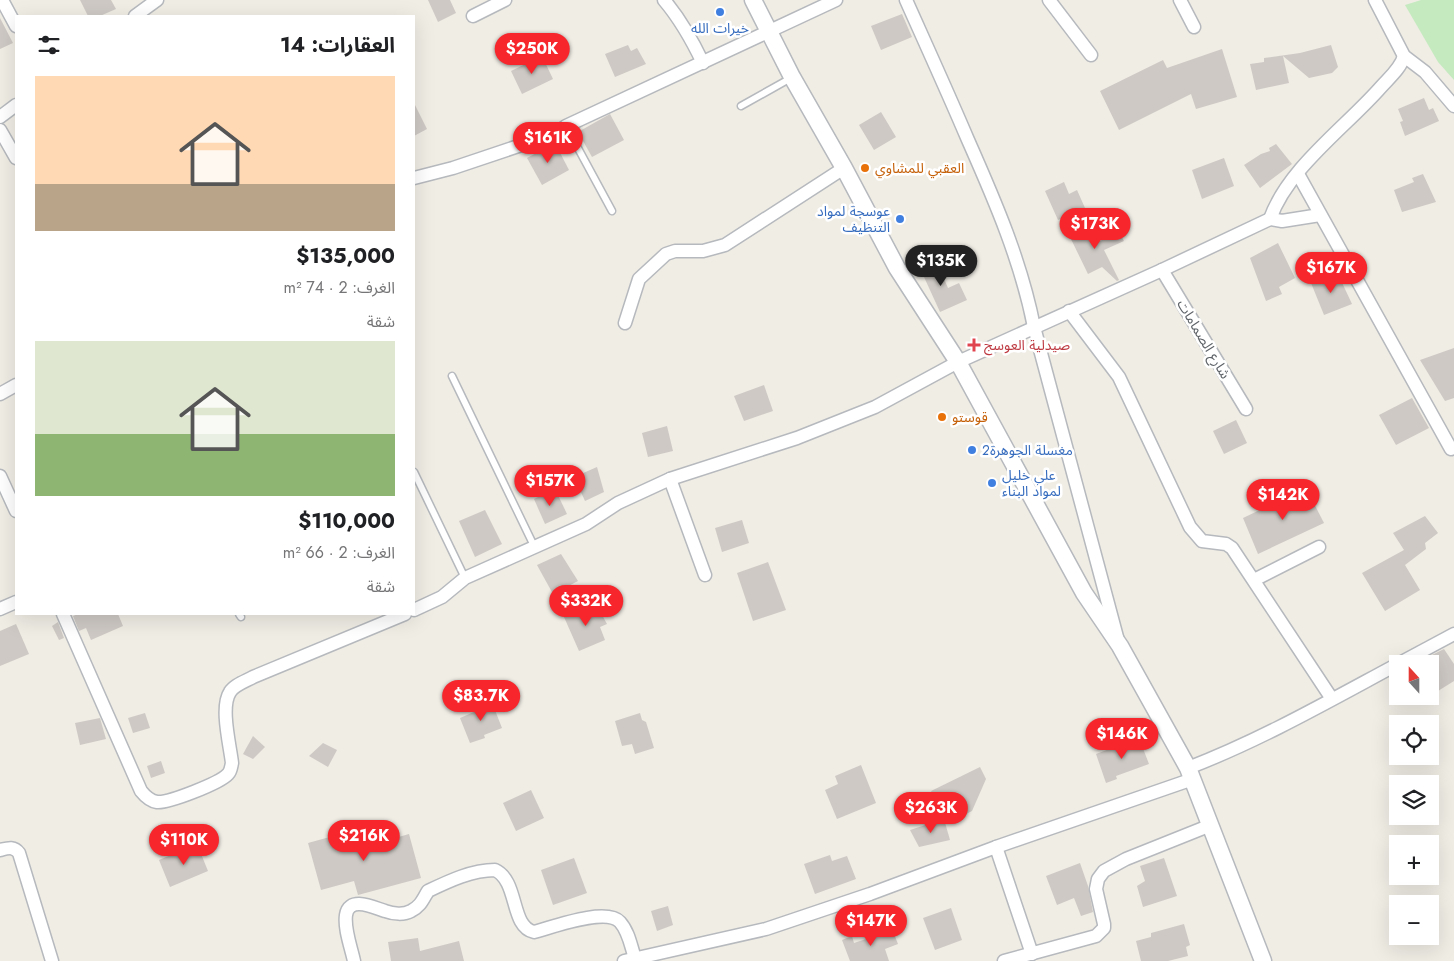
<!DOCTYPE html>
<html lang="ar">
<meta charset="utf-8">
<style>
body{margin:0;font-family:Jost,"Noto Sans Arabic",sans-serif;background:#f2f2f2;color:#202124;direction:rtl;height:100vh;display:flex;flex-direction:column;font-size:19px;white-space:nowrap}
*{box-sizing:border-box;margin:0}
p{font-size:16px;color:#757577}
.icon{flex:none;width:28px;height:28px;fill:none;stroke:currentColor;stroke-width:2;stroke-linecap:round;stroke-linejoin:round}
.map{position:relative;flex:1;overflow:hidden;direction:ltr}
.sheet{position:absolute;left:15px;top:15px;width:400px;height:600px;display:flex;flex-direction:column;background:#fff;border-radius:0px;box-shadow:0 5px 20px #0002;direction:rtl}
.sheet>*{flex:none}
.needle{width:32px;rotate:339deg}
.buttons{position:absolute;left:1389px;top:655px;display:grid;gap:10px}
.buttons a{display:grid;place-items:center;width:50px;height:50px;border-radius:0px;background:#fff;box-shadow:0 5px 20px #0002;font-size:25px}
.price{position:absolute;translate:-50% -42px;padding:0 11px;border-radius:18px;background:#f6262c;color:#fff;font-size:16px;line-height:32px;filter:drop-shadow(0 1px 2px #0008)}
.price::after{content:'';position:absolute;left:50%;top:30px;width:15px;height:11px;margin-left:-8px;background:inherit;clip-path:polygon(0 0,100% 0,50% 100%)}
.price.active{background:#222;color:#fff}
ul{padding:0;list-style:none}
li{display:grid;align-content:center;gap:10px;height:265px;padding:0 20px}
li span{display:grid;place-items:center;height:155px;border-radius:0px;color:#555}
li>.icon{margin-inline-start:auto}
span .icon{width:90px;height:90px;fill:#fffc;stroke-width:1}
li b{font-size:21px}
h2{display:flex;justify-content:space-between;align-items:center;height:60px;padding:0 20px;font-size:21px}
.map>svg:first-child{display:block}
.green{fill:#c5eac0}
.building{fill:#cec9c4}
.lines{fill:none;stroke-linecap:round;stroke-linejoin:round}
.service-casing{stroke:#b6b9bd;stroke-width:9}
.minor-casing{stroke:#b6b9bd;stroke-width:15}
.tertiary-casing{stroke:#b6b9bd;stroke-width:19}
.service{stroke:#fff;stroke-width:6}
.minor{stroke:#fff;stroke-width:12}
.tertiary{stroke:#fff;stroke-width:16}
.shop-dot{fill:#3f7fe0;stroke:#fff;stroke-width:2}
.food-dot{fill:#e8710a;stroke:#fff;stroke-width:2}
.health-dot{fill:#e0444e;stroke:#fff;stroke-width:2}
.labels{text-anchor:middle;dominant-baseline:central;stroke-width:5;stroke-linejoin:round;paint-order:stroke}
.shop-label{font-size:14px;fill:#366cbe;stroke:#fff;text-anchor:start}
.food-label{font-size:14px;fill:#c56008;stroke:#fff;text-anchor:start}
.street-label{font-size:14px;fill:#5d6267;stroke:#fff}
.health-label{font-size:14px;fill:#be3a42;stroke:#fff;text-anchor:start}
</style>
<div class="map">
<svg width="1454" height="961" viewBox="0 0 1454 961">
<rect width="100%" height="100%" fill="#f0ede5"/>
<!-- green -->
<polygon class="green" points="1421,0 1454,0 1454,80 1438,62 1405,5"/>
<!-- building -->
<g class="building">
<polygon points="80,0 111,0 116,9 100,16 88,16"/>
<polygon points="428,0 450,0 456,13 438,22"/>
<polygon points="902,14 912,37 881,50 871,26"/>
<polygon points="0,18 13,43 0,49"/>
<polygon points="628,45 631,51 637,48 646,64 615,77 605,54"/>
<polygon points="1331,45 1338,67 1332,73 1309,78 1283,56 1289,83 1256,90 1250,64 1264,62 1264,58 1300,53"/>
<polygon points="1222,49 1237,97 1196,109 1191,94 1119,130 1100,91 1163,60 1167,68"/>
<polygon points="542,56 553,79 522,94 511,71"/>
<polygon points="1424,98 1429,110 1433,108 1439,121 1405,136 1400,122 1403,121 1398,109"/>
<polygon points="414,103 427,129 414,136"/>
<polygon points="881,112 896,137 874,150 859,125"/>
<polygon points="610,114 624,140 592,157 578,132"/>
<polygon points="555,143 569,170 542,185 527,158"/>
<polygon points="1276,144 1292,164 1260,188 1244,165 1261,154 1270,151 1269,148"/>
<polygon points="1224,158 1234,186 1202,199 1192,170"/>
<polygon points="1423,174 1436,202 1402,212 1394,190 1414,182 1412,178"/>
<polygon points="1064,182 1069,194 1077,190 1085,208 1058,220 1045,191"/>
<polygon points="1093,226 1100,241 1119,232 1124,241 1104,250 1119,280 1117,281 1102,267 1088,274 1070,237"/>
<polygon points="1278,243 1295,278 1279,287 1282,294 1266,301 1250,258"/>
<polygon points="935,258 948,288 959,283 967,300 940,312 919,266"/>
<polygon points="1338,274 1352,304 1324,315 1311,283"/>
<polygon points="1454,348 1454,398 1445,401 1420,360"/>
<polygon points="764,385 773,411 744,421 734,396"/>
<polygon points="1412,398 1429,428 1396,445 1379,415"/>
<polygon points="1236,420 1247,443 1224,454 1213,431"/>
<polygon points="667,426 673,451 648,457 642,433"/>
<polygon points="597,467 604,492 585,501 574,477"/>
<polygon points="1306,488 1324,523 1258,554 1243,518"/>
<polygon points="555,489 567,514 545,524 534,499"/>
<polygon points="485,510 502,544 475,557 459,521"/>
<polygon points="1425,516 1438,533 1425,543 1426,549 1405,565 1420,590 1385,611 1362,573 1404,550 1393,533"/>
<polygon points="742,520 749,543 722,552 715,528"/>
<polygon points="561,554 578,581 553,594 537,565"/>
<polygon points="768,562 786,610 753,621 737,573"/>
<polygon points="596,604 607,624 600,627 605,640 579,651 564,617"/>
<polygon points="78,614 118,614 123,626 91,640 86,628 79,631 73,616"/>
<polygon points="58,622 64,638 59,640 52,626"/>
<polygon points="16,624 29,654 0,666 0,631"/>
<polygon points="1444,649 1454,664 1454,681 1430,696 1430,656"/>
<polygon points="491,700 502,728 484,735 485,738 470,743 460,718 474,712 472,708"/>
<polygon points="145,713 150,728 133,733 128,718"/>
<polygon points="640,713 642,720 646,722 654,748 635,754 632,744 622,746 615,721"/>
<polygon points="100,718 106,739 80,745 75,723"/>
<polygon points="253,736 265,747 253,759 243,754"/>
<polygon points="1139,738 1149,764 1116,776 1117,779 1106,783 1096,754"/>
<polygon points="323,743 337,750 328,767 309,756"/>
<polygon points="161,761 165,773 151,778 147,766"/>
<polygon points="861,765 876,803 837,819 825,790 838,784 835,776"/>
<polygon points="980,767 986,779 972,811 947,824 931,791"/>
<polygon points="531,790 544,818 516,831 503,803"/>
<polygon points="944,819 950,840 919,847 910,830"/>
<polygon points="355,830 360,848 409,834 421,878 358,895 354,881 321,890 308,843"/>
<polygon points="197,844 208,871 170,887 159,860"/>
<polygon points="830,855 832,861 847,856 856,879 815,894 804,864"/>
<polygon points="574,858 587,893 553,905 541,870"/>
<polygon points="1164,858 1177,896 1143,907 1137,886 1145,881 1140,866"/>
<polygon points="1080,863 1088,886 1093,912 1081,916 1074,898 1057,905 1046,876"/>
<polygon points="668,906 673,925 657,931 651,911"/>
<polygon points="951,908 962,940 935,950 923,918"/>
<polygon points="1184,924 1190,945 1186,947 1188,956 1168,961 1141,961 1136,941 1151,937 1151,933"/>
<polygon points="891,926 898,944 885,949 889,961 850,961 842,940 852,936 854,943 875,936 874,932"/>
<polygon points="418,938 420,951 459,941 464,961 391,961 388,942"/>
</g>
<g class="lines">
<!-- service casing -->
<g class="service-casing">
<g id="service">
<polyline points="741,106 791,78"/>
<polyline points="566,126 612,211"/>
<polyline points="452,376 535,548"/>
<polyline points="414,472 465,578"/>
<polyline points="239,614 241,617"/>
</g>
</g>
<!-- minor casing -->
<g class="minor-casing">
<g id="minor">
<polyline points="2,0 16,26"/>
<path d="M664 0C681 20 692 40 703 63"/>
<path d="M906 0C927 47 948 93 968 140 995 201 1021 261 1034 327L1117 637"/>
<polyline points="1049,0 1091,55"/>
<polyline points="1180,0 1194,27"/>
<polyline points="1375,0 1404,56 1425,72 1454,106"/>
<polyline points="135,16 157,0"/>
<polyline points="473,16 505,0"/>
<polyline points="0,117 16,105"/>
<polyline points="0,130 16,158"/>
<polyline points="1298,174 1451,449"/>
<polyline points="414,178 453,168 557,133 566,126 836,0"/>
<path d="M1270 219C1288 168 1346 127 1381 87 1389 78 1401 68 1404 56"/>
<polyline points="1162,270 1246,409"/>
<polyline points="1069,311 1119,377 1190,527 1202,541 1226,544 1232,548 1332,699"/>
<polyline points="625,323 639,279 666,254 675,251 703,251 725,245 844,168"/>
<polyline points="0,394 16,385"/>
<polyline points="0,476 16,511"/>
<polyline points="670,479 705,575"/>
<polyline points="1254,580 1319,547"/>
<polyline points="0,609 16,602"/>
<polyline points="414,610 442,597 465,578 586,524 618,503 670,479 797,438 875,407 958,362 1162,270 1270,219 1282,221 1320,215"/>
<path d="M63 614 141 791C145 796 150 801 157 802 169 803 220 783 228 774 231 771 231 767 232 763 230 745 220 707 230 692 234 685 246 681 253 677L405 614"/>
<polyline points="1398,664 1454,634"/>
<path d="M1188 768C1261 740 1329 701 1398 664"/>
<polyline points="996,847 1032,954"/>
<path d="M0 850C8 848 14 846 19 853L52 961"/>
<path d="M354 961C351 947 344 929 346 915 349 895 375 908 385 911 393 914 404 915 411 911 421 906 423 899 428 891 449 881 472 870 495 870 519 881 510 927 534 932 553 927 606 907 620 922 629 932 631 947 635 958"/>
<polyline points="624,961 766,929 870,894 996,847 1193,779"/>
<polyline points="1004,961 1096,936 1104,928 1104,924 1096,889 1098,879 1104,871 1126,859 1211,825"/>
</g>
</g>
<!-- tertiary casing -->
<g class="tertiary-casing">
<polyline id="tertiary" points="753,0 792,77 844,168 897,268 958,362 1084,593 1120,646 1188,768 1263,961"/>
</g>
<!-- service -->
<use href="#service" class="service"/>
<!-- minor -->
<use href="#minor" class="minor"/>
<!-- tertiary -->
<use href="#tertiary" class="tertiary"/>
</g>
<!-- markers -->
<g class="shop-dot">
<circle cx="720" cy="12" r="5"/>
<circle cx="900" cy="219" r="5"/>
<circle cx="972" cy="450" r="5"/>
<circle cx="992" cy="483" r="5"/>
</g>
<g class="food-dot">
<circle cx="865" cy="168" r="5"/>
<circle cx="942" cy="417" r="5"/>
</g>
<path class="health-dot" d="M971.5 337.5h5v5h5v5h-5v5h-5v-5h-5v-5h5z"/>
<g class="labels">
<!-- shop labels -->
<g class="shop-label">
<text x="720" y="28" text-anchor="middle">خيرات الله</text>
<text x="890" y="211" text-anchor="end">عوسجة لمواد<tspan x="890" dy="16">التنظيف</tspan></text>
<text x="982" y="450">مغسلة الجوهرة2</text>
<text x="1002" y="475">علي خليل<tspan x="1002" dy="16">لمواد البناء</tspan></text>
</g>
<!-- food labels -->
<g class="food-label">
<text x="875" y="168">العقبي للمشاوي</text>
<text x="952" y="417">قوستو</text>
</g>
<!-- street labels -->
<g class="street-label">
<text transform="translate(1204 339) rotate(59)">شارع الصمامات</text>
</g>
<!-- health labels -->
<g class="health-label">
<text x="984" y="345">صيدلية العوسج</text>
</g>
</g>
</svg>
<div class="buttons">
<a><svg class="needle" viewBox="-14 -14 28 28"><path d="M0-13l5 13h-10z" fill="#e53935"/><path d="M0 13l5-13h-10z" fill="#757577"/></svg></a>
<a><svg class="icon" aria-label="locate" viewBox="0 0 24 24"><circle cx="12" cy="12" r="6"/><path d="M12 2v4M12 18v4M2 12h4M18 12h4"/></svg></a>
<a><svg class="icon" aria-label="layers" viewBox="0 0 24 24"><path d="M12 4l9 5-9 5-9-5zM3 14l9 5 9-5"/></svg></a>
<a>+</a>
<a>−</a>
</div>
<b class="price" style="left:532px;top:75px">$250K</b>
<b class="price" style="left:548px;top:164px">$161K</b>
<b class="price" style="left:1095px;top:250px">$173K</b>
<b class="price active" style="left:941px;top:287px">$135K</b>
<b class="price" style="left:1331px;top:294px">$167K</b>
<b class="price" style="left:550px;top:507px">$157K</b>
<b class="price" style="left:1283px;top:521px">$142K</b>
<b class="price" style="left:586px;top:627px">$332K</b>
<b class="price" style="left:481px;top:722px">$83.7K</b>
<b class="price" style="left:1122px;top:760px">$146K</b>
<b class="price" style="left:931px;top:834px">$263K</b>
<b class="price" style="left:364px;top:862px">$216K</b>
<b class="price" style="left:184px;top:866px">$110K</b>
<b class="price" style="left:871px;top:947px">$147K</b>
<section class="sheet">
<h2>العقارات: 14<svg class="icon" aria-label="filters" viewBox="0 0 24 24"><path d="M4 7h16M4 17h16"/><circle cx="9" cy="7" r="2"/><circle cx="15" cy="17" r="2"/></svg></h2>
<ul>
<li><span style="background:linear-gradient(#ffd9b3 70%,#b9a48a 0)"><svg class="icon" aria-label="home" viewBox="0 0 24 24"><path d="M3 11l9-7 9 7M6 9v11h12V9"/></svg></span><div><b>$135,000</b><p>الغرف: 2 · 74 m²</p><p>شقة</p></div></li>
<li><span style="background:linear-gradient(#dfe7d0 60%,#8fb573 0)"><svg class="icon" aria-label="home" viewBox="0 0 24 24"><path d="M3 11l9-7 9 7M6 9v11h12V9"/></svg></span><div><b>$110,000</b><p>الغرف: 2 · 66 m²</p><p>شقة</p></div></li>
</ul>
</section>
</div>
